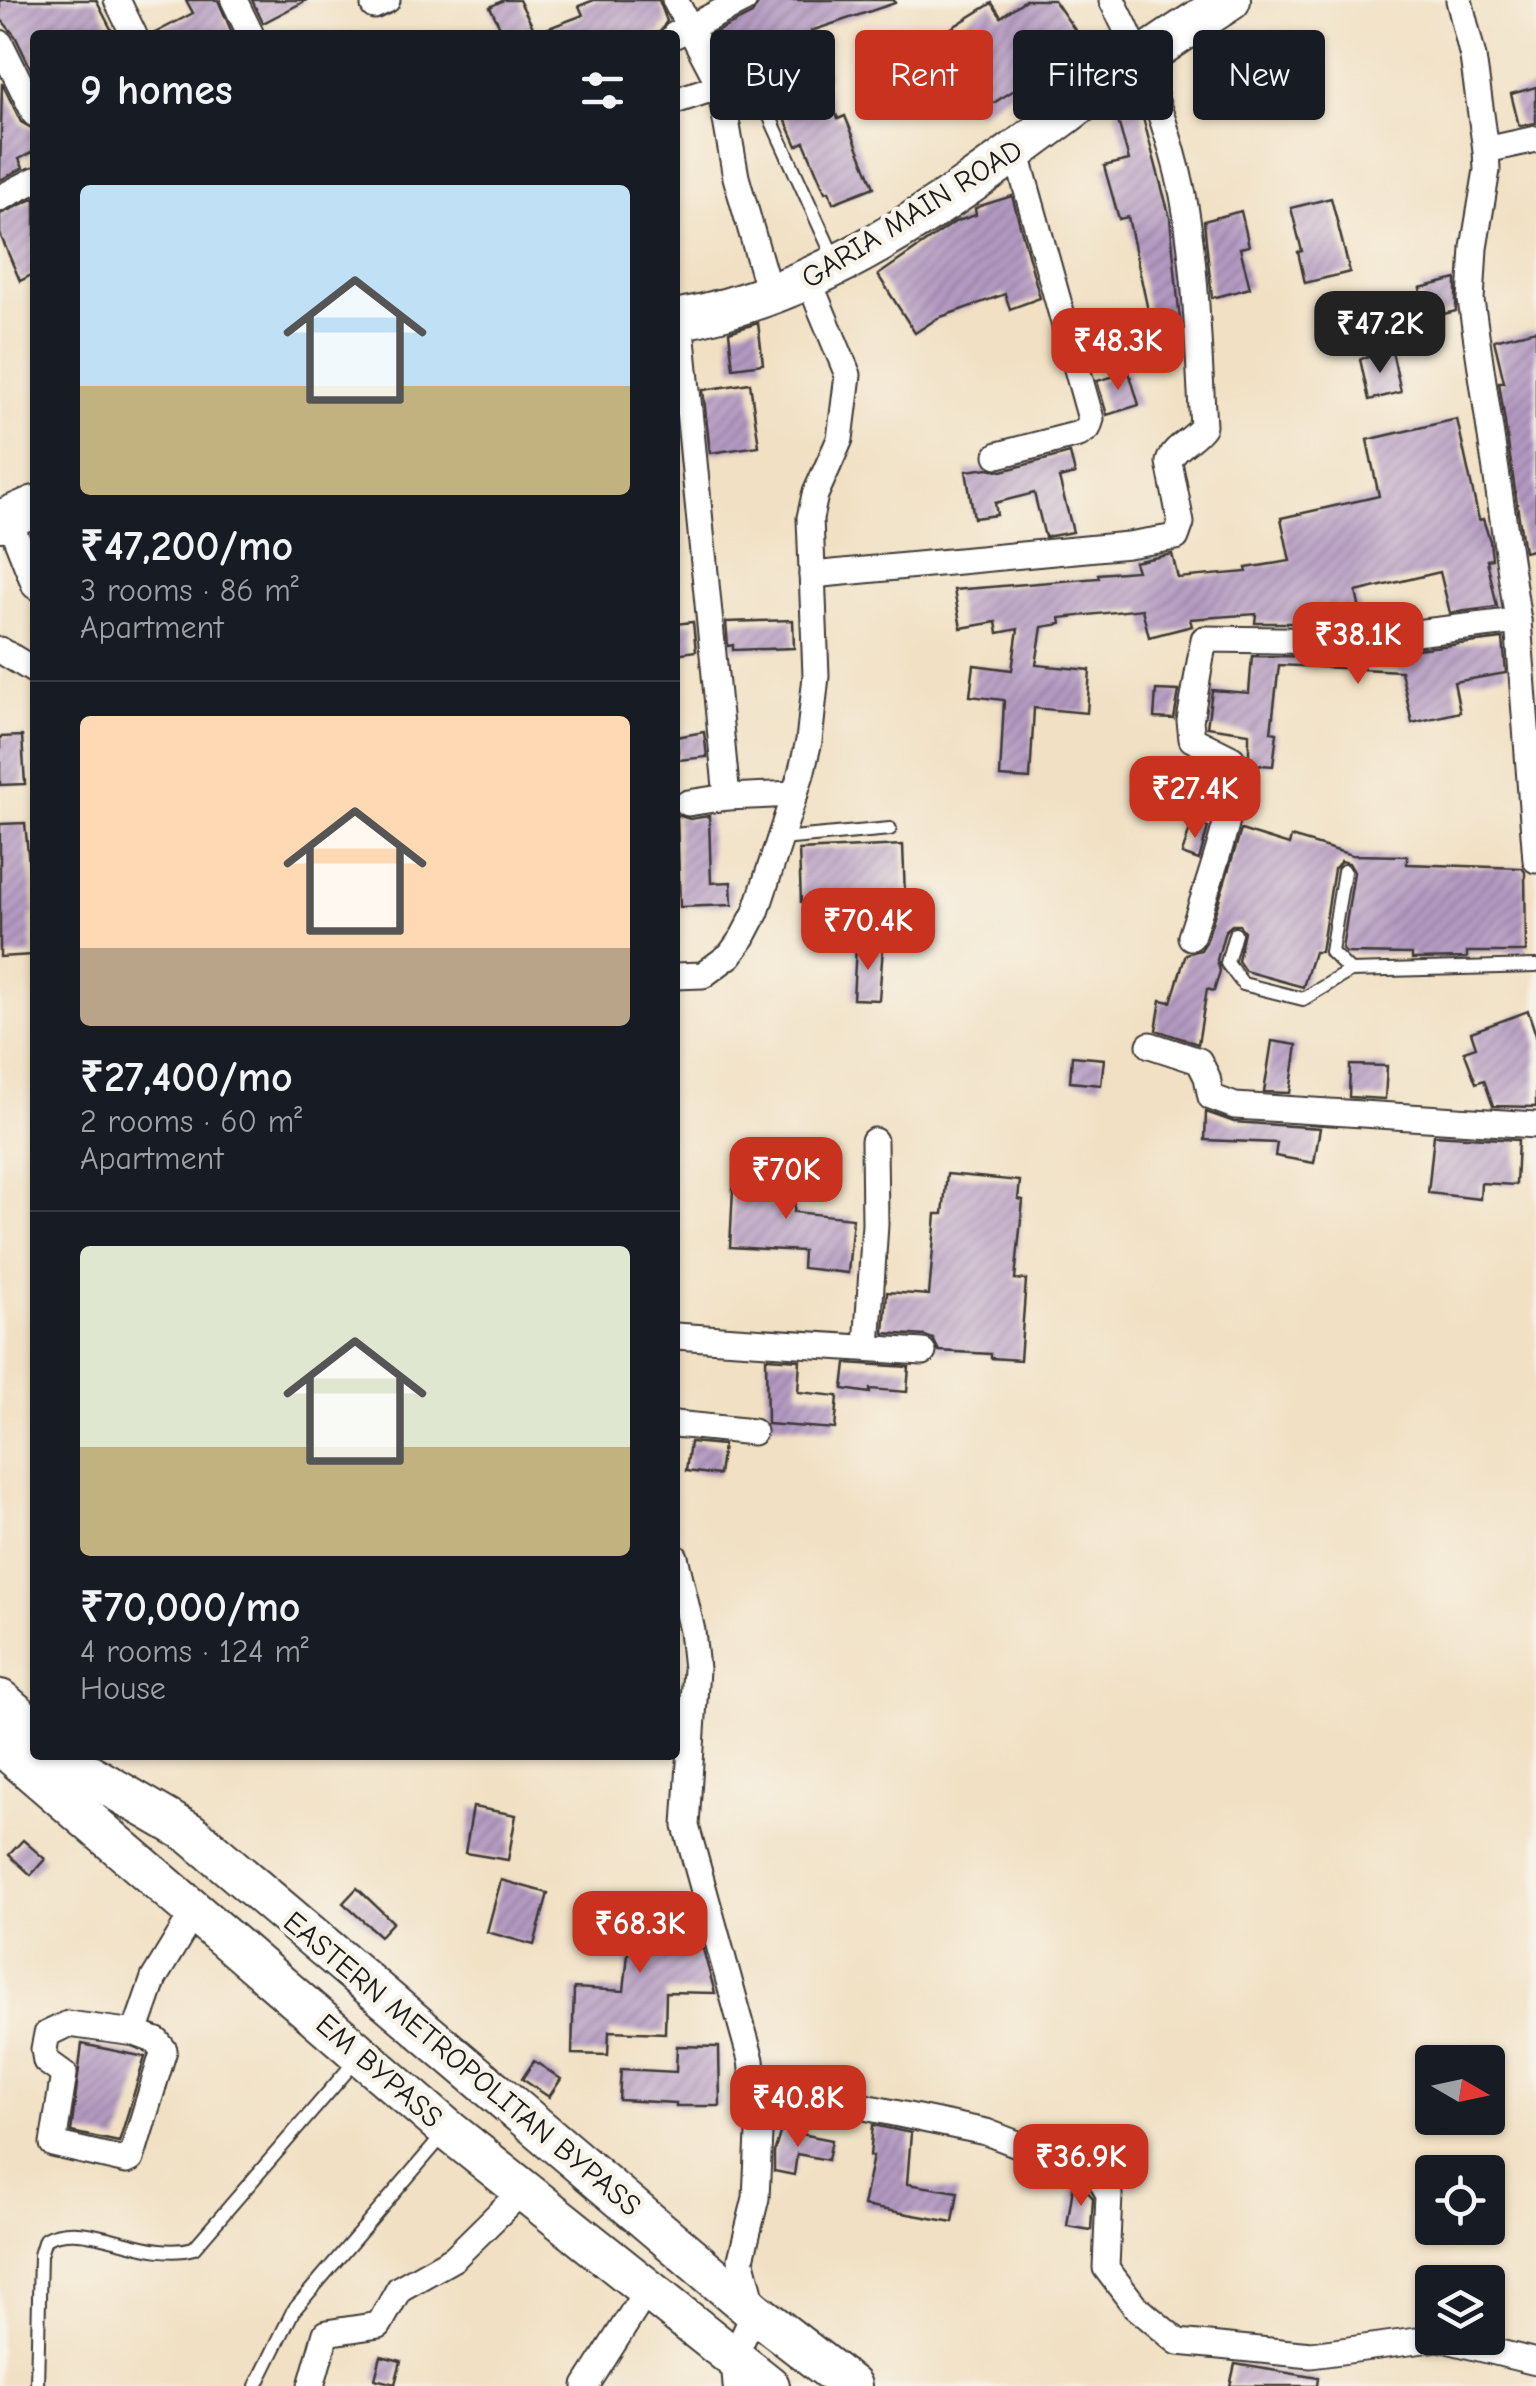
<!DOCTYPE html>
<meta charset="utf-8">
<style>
body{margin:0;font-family:"Comic Neue",sans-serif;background:#242831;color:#f1f3f6;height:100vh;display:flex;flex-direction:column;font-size:38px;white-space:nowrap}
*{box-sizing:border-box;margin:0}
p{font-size:32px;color:#9ea1a6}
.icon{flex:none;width:55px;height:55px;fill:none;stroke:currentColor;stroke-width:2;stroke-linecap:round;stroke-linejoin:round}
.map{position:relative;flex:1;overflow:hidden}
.details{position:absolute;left:30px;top:30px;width:650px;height:1730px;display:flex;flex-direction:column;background:#171b24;border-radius:10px;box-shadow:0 2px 8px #0004}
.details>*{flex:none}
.hud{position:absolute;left:710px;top:30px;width:675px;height:90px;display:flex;gap:20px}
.needle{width:65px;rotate:99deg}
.tools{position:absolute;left:1415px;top:2045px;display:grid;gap:20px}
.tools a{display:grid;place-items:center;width:90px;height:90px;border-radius:10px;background:#171b24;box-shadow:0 2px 8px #0004;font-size:50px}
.price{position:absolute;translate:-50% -85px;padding:0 22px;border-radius:20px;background:#c8321e;color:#fff;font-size:32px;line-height:65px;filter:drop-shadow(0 2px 5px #0008)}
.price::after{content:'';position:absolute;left:50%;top:60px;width:30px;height:22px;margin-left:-15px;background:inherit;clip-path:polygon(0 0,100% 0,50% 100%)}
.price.active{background:#222;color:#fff}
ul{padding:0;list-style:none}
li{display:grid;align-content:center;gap:20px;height:530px;padding:0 50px}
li+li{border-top:2px solid #363941}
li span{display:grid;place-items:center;height:310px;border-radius:10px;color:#555}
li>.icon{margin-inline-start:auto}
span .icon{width:180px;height:180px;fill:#fffc;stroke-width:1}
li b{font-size:42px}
h2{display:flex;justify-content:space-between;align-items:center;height:120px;padding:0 50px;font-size:42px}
.pill{padding:0 35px;border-radius:10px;background:#171b24;box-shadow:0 2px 8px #0004;font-size:35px;line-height:90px}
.pill.active{background:#c8321e;color:#fff}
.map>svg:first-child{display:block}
.building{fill:url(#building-hatch)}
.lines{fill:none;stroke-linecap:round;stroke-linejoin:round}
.service-casing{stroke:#3c3935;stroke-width:16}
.minor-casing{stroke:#3c3935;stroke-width:29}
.primary-casing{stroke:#3c3935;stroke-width:44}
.service{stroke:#fff;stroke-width:12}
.minor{stroke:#fff;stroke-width:25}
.primary{stroke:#fff;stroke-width:40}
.labels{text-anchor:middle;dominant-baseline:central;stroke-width:9;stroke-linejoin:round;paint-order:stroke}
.street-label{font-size:30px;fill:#1c1c1c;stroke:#f7f3e8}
</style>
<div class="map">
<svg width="1536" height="2386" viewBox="0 0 1536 2386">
<defs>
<pattern id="building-hatch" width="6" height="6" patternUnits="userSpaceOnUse" patternTransform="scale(2.5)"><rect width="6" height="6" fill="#b49ac2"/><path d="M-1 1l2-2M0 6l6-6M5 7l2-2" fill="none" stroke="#927d9d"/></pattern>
</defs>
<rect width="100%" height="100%" fill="#f7f3e8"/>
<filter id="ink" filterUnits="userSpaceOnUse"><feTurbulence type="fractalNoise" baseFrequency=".01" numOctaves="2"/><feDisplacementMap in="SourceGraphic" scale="20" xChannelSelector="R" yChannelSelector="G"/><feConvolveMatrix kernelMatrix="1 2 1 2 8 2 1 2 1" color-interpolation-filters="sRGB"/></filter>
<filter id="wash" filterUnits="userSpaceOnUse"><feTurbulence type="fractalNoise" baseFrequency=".0048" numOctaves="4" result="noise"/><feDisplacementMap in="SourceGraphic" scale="40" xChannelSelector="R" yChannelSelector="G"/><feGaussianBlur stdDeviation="2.25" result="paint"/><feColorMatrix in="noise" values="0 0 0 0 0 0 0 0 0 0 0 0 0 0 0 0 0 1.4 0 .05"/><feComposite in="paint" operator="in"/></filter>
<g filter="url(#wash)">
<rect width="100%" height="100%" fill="#f1e0c3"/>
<g id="blocks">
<!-- building -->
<g class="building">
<polygon points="0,0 96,0 114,35 35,35 35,77 15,36 0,18"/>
<polygon points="186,0 218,0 233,35 151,35 193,13"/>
<polygon points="252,0 307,0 263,23"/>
<polygon points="504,0 519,0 536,33 583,15 579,6 594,0 659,0 667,21 660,32 650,35 504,35 490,7"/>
<polygon points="760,0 894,0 895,3 811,31 829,76 822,79 838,119 845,116 874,187 833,203 829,191 825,192 804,142 797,146 755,51 730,65 712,34 752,14"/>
<polygon points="1025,0 1054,0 1093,56 1065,75 1057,64 977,113 932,40 992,3 1001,17"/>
<polygon points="2,83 21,122 35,130 35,151 19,159 23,168 0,180"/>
<polygon points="1536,87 1536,123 1519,126 1511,94"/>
<polygon points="1139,103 1170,218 1181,332 1153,334 1128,217 1119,219 1104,166 1129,160 1115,110"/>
<polygon points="1012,196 1040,298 1010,309 1005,294 938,318 915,333 878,275 955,222 976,215 975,209 980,206"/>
<polygon points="35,198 35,273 20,281 0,234 0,214"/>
<polygon points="1331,198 1350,272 1305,283 1298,252 1302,251 1291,208"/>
<polygon points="1241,211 1249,246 1240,248 1250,288 1212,298 1204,221"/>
<polygon points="1456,279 1456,311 1427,318 1420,288"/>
<polygon points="758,323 763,364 733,368 729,332"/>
<polygon points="1536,330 1536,549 1524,552 1499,382 1504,382 1494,340"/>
<polygon points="1392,351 1401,392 1369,400 1360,359"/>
<polygon points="1129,372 1139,405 1107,415 1097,381"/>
<polygon points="750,383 759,446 710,453 703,390"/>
<polygon points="1457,419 1479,520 1483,519 1490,541 1492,559 1487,560 1497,607 1450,613 1440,572 1356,592 1363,623 1255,623 1256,614 1190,619 1192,626 1149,637 1142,609 1060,618 1061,624 1042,627 1036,665 1090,670 1087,713 1034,708 1030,779 1000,777 1004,700 970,696 974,665 1012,670 1018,629 998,633 996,622 961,628 954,590 1099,578 1098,574 1137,571 1134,562 1172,554 1178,578 1247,572 1246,568 1290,561 1281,518 1379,496 1367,440"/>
<polygon points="1070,453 1075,474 1059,478 1073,532 1045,537 1034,493 995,503 997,515 974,518 966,471 988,468 1002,471"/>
<polygon points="793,620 794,648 733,650 733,645 728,646 726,622"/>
<polygon points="693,622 696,651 675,654 675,624"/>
<polygon points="1503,639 1506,673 1454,682 1460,712 1412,723 1401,671 1279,665 1271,732 1277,733 1273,766 1249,764 1249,733 1207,727 1212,690 1249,693 1252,656 1348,657"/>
<polygon points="1156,690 1179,691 1174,719 1154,718"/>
<polygon points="704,732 707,757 679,760 676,737"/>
<polygon points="22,736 25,784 0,785 0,737"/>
<polygon points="677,815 690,819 709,816 711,883 731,882 732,905 680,907"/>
<polygon points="1192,822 1208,827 1199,860 1182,854"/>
<polygon points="25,823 34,914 30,914 32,955 0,957 0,824"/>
<polygon points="1241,830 1289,845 1291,837 1352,855 1407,856 1407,864 1522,868 1525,872 1526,952 1467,952 1467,958 1412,959 1412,954 1346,953 1342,949 1354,872 1349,863 1341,861 1334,869 1321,952 1314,952 1303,987 1245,971 1238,961 1244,931 1239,925 1232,925 1225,931 1217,960 1220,971 1214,991 1207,989 1198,1044 1156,1030 1161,1000 1171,1002 1186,954 1201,950 1206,942"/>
<polygon points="903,845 905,896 801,902 799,850"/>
<polygon points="856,946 883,947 879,1000 853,999"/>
<polygon points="1528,1011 1536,1035 1536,1107 1493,1106 1484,1080 1476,1083 1464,1051 1476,1047 1471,1032"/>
<polygon points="1272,1041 1297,1045 1290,1093 1264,1092"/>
<polygon points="1072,1056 1104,1059 1101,1085 1070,1082"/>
<polygon points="1350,1065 1387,1066 1385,1099 1349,1097"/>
<polygon points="1206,1112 1234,1122 1320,1128 1314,1163 1275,1156 1277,1143 1205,1140"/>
<polygon points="1434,1135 1518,1140 1516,1185 1481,1183 1480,1199 1428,1193"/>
<polygon points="734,1169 797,1173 794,1212 853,1218 848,1273 802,1268 803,1251 730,1247"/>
<polygon points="947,1174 1020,1181 1018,1199 1023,1200 1015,1279 1026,1280 1020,1360 991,1358 991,1354 939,1351 933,1339 925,1336 884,1333 887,1292 929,1295 936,1214 943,1214"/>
<polygon points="766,1358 800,1360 798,1392 838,1396 835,1429 767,1424"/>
<polygon points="846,1363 909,1367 907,1392 870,1389 870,1393 843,1389"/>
<polygon points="690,1442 723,1445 719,1475 686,1471"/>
<polygon points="473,1807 516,1815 508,1860 465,1853"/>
<polygon points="23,1840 45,1859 31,1875 9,1855"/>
<polygon points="501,1880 548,1893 534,1945 487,1932"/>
<polygon points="357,1888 393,1922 380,1936 343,1903"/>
<polygon points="605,1900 687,1906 685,1949 703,1949 715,1993 666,1992 665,2033 609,2031 608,2055 572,2054 574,1988 624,1991 630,1935 603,1933"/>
<polygon points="82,2044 145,2057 119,2142 71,2132"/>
<polygon points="677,2046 719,2047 720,2106 676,2106 676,2103 619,2100 621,2069 676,2072"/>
<polygon points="534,2061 561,2079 549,2097 522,2079"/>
<polygon points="873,2125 911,2133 907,2184 958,2192 953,2222 863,2206 873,2156 870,2156"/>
<polygon points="781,2130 832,2140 828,2160 797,2154 794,2175 774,2171 774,2153"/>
<polygon points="1073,2187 1085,2189 1093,2198 1091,2230 1067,2226"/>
<polygon points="381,2356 401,2361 395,2384 375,2379"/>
<polygon points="1235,2364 1318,2378 1317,2386 1230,2386"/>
</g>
</g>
</g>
<g filter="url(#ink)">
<use href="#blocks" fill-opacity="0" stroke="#3c3935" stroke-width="2.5"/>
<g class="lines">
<!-- service casing -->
<g class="service-casing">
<g id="service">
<polyline points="754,82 834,258"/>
<polyline points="781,839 890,829"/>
<polyline points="1344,871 1331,952 1350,971 1536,966"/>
<polyline points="1235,934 1227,963 1243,984 1303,999 1350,971"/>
<path d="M37 2386 40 2255 45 2239C88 2217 144 2262 194 2248L359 2057"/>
<polyline points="256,2386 293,2311 446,2132"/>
</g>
</g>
<!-- minor casing -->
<g class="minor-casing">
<g id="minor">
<polyline points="117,0 134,35"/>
<polyline points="234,0 251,35"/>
<polyline points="675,0 720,86 736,177 770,296"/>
<polyline points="1459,0 1473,57 1486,150 1487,170 1474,248 1471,300 1518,621 1536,860"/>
<polyline points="374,6 387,0"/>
<polyline points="675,35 744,0"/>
<polyline points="0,43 35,114"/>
<polyline points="675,101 720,86"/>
<polyline points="1486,150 1536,139"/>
<polyline points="0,198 35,180"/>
<polyline points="680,319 727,797 795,794"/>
<polyline points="998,455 1079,434 1088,428 1091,419 1016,151"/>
<polyline points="8,517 35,586"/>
<path d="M812 575 1128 545 1176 537 1181 523 1169 462C1174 446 1194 440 1203 426 1198 350 1197 270 1183 195 1170 130 1142 59 1112 0"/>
<polyline points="0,650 35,671"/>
<polyline points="688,803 727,797"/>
<path d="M1191 937C1201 904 1245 786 1232 759L1192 739 1190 721 1204 639 1346 641 1518 621"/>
<polyline points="675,976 703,975 730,955 743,937 756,912 801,774 809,741 816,676 810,518 815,495 840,439 848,375 809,281"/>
<polyline points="1150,1045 1199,1061 1207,1077 1211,1097 1235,1106 1536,1125"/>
<polyline points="675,1336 923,1352"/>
<polyline points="867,1347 875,1224 874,1141"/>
<polyline points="675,1424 753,1432"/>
<polyline points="675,1557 692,1631 696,1669 686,1826 751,2060 759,2134 756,2198 741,2259 755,2312 734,2357 736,2386"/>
<polyline points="135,2033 68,2024 47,2034 44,2049 46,2061 64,2074 53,2144 127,2161 131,2159 164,2050 157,2041 135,2033 154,1978 194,1912"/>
<polyline points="753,2084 986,2132 1083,2169 1101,2180 1109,2194 1106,2268 1135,2306 1178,2342 1311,2355 1439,2338 1536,2362"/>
<polyline points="311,2386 326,2333 379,2325 399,2289 454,2258 523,2190"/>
<polyline points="586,2386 647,2290"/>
</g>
</g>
<!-- primary casing -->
<g class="primary-casing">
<g id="primary">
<path d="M675 320C855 290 996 161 1141 59 1170 38 1200 20 1230 0"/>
<polyline points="0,521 35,506"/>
<polyline points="0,1700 35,1730"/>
<polyline points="0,1744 448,2130 769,2386"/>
<polyline points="64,1755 83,1771 190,1833 755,2312 851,2386"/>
</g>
</g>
<!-- service -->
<use href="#service" class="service"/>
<!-- minor -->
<use href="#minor" class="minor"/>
<!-- primary -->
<use href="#primary" class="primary"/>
</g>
</g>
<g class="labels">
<!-- street labels -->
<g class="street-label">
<text transform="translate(912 214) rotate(-32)">GARIA MAIN ROAD</text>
<text transform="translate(462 2064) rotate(40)">EASTERN METROPOLITAN BYPASS</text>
<text transform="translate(379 2071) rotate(41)">EM BYPASS</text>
</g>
</g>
</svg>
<div class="tools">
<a><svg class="needle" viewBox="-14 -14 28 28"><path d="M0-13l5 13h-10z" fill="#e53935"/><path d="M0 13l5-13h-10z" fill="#9ea1a6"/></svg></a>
<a><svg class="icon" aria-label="locate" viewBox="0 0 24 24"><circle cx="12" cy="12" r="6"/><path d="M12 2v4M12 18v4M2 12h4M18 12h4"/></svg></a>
<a><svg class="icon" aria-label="layers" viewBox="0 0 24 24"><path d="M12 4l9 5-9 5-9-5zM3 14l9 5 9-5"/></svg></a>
</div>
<b class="price active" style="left:1380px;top:376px">₹47.2K</b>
<b class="price" style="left:1118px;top:393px">₹48.3K</b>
<b class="price" style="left:1358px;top:687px">₹38.1K</b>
<b class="price" style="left:1195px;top:841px">₹27.4K</b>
<b class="price" style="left:868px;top:973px">₹70.4K</b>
<b class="price" style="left:786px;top:1222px">₹70K</b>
<b class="price" style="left:640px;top:1976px">₹68.3K</b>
<b class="price" style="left:798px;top:2150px">₹40.8K</b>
<b class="price" style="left:1081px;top:2209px">₹36.9K</b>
<div class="hud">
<a class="pill">Buy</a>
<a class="pill active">Rent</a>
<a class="pill">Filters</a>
<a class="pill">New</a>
</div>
<section class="details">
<h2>9 homes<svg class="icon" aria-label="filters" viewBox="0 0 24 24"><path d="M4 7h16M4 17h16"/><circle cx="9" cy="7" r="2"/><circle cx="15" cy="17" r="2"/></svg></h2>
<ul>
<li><span style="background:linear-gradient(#bfe0f5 65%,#c2b280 0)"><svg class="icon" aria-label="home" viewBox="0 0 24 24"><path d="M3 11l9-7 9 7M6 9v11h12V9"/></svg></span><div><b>₹47,200/mo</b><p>3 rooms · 86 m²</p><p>Apartment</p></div></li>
<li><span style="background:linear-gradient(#ffd9b3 75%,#b9a48a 0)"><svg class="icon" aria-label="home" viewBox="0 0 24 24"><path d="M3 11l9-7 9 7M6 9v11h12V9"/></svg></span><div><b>₹27,400/mo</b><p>2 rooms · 60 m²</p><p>Apartment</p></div></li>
<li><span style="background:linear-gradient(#dfe7d0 65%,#c2b280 0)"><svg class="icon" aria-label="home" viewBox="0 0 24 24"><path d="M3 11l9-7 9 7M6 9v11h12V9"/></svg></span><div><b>₹70,000/mo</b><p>4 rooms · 124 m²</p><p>House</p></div></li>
</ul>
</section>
</div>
